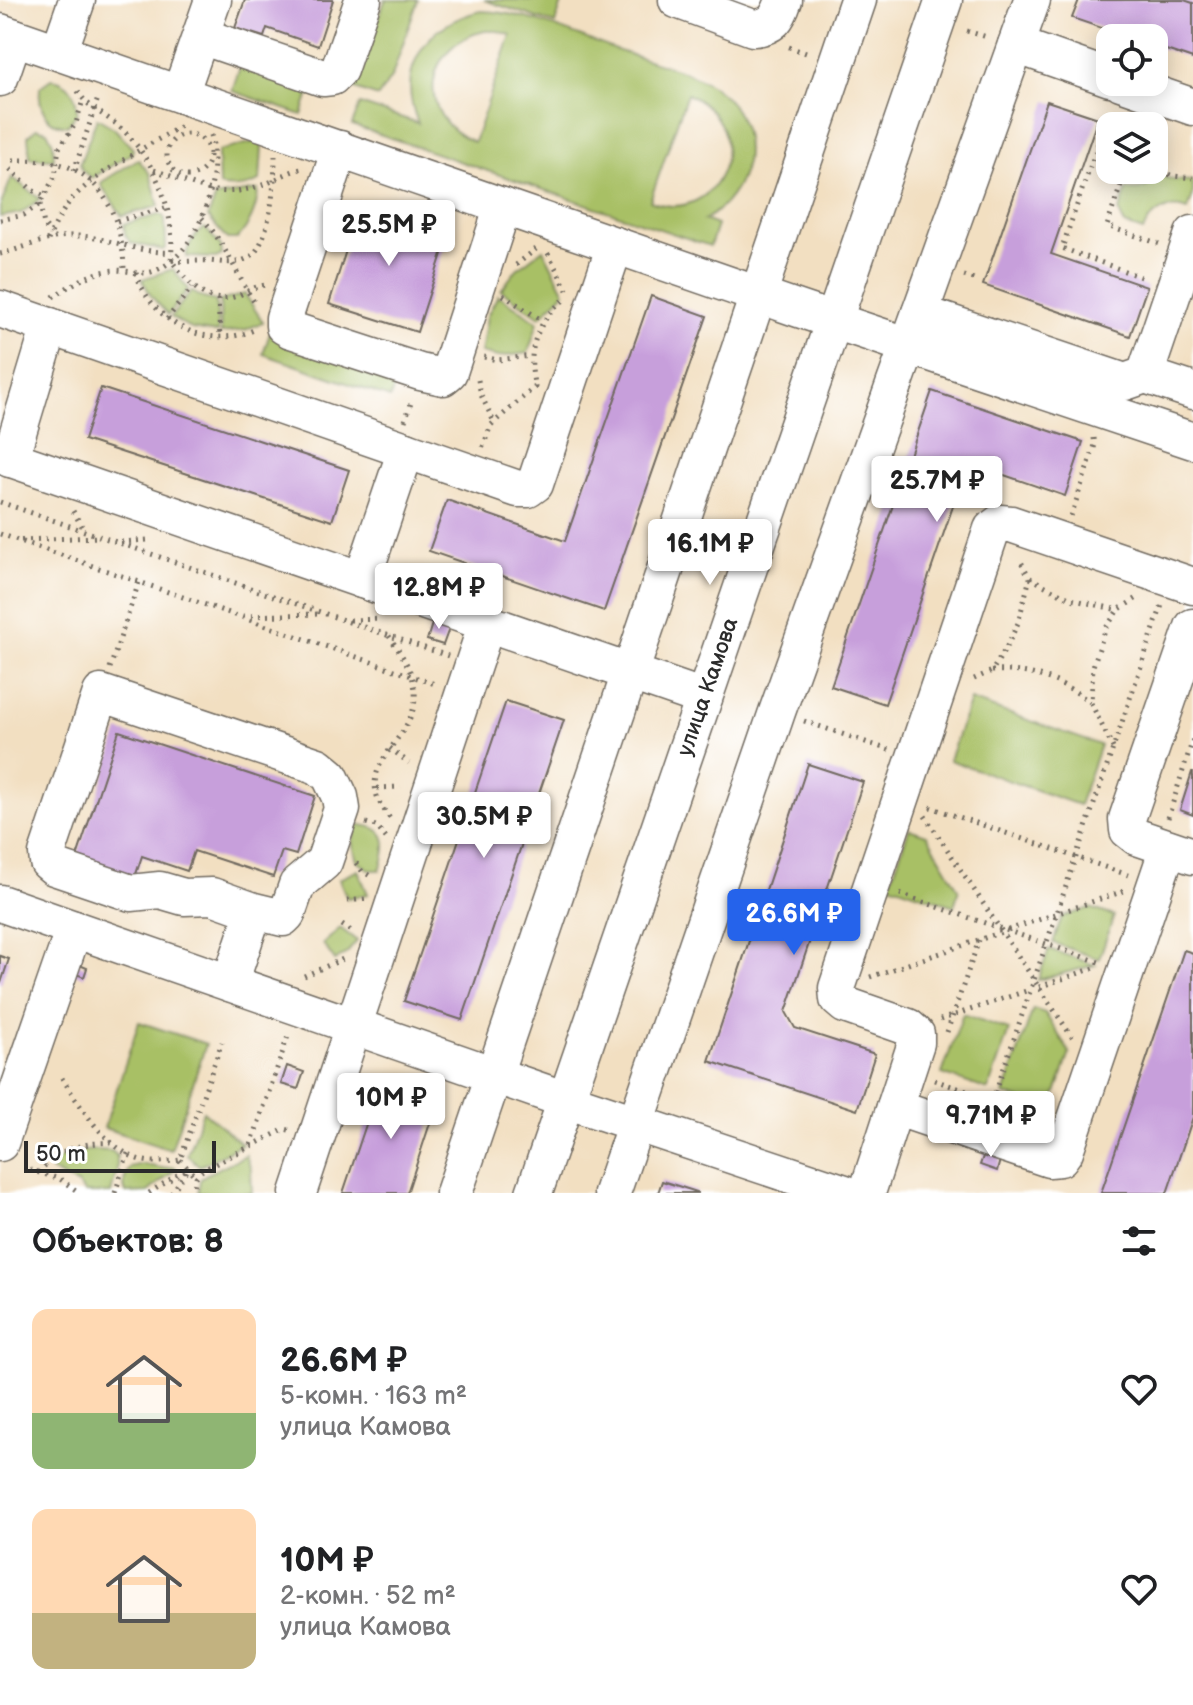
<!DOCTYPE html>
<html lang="ru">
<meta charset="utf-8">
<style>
body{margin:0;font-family:"Balsamiq Sans",sans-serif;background:#f2f2f2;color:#202124;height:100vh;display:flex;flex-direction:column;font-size:30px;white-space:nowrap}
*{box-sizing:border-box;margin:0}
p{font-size:26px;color:#757577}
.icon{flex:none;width:44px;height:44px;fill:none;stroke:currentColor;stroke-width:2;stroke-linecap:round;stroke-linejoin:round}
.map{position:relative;height:1193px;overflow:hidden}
.side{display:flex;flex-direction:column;background:#fff;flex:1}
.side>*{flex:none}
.tools{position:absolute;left:1096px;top:24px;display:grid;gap:16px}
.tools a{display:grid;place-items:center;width:72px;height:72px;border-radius:16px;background:#fff;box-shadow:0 4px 20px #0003;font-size:40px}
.scale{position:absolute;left:24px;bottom:20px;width:192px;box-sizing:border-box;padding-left:8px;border:4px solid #2b2b2b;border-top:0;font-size:22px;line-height:28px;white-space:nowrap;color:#2b2b2b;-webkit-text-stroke:6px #fff;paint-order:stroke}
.price{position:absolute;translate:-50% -68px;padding:0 18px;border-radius:8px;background:#fff;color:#222;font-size:26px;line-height:52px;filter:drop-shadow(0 2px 4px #0008)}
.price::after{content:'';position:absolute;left:50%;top:48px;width:24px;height:18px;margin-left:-12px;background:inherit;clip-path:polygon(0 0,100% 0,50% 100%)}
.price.current{background:#2563eb;color:#fff}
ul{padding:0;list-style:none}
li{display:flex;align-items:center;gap:24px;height:200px;padding:0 32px}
li span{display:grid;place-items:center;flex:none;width:224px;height:160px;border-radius:16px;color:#555}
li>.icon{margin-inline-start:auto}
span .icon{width:96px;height:96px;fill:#fffc;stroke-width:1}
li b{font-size:34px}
h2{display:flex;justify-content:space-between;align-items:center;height:96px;padding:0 32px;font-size:34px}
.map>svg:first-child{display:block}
.green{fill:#a8c065;stroke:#6a7648;stroke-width:2;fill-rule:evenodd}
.building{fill:#c79fdb}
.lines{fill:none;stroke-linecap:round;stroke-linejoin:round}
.minor-casing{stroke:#716a60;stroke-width:39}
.path{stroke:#716a60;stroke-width:5;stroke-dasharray:2 6;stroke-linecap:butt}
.minor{stroke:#fff;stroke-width:36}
.labels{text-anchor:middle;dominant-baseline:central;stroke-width:6;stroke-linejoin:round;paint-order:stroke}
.street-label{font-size:22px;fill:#2b2b2b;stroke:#fff}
</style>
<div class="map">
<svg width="1193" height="1193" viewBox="0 0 1193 1193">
<rect width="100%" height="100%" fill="#fff"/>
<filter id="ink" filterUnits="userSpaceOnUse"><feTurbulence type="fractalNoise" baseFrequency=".0125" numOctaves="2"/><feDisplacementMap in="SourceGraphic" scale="16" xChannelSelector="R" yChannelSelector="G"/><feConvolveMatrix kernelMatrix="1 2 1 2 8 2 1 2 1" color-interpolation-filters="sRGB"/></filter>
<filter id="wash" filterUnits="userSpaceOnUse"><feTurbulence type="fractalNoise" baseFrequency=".006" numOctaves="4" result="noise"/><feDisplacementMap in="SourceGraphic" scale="32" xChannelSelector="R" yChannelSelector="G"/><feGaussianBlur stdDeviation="1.8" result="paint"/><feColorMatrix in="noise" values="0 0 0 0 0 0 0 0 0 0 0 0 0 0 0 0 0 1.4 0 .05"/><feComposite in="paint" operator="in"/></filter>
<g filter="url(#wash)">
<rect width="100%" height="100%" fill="#f2dfc1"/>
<!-- green -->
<g class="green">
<polygon points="385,0 418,0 392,76 378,97 355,89 351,80 365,60"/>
<polygon points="484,0 563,0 555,24"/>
<path d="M481 11C529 12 578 37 622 52 654 63 693 70 719 91 740 107 750 136 746 162 741 187 726 208 704 220L717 225 710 246 352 125 360 104 418 123C395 68 426 24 481 11ZM485 31H498L511 35 474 142C414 118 423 44 485 31ZM687 94C761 127 720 229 650 201Z"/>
<polygon points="241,64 311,88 302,115 232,91"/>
<path d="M51 79C70 80 77 96 77 113L68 125C46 127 38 106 40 87Z"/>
<polygon points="97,118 114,128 133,149 132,153 92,178 82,171 80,163"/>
<polygon points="37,128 47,131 53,143 54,159 30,158 28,136"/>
<path d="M258 141 262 146 260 180C250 188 230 189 219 186L218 151Z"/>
<polygon points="138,159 150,174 159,206 122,216 101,185 102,182"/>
<path d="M1157 174 1173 180 1193 181V195L1188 210C1168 203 1151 212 1143 231L1125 225 1119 212 1127 189C1141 192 1151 188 1157 174Z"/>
<polygon points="12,177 40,199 21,213 0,217 0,207"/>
<path d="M258 190C257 209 249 226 237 239H227L208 217 216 197Z"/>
<polygon points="158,215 162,215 165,219 166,248 163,250 131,243 125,235 124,224"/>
<path d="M205 228 221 246 222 255 216 258 187 257C185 248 197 231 205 228Z"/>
<polygon points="543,249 565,292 540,317 501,290 517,269"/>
<polygon points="173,269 188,289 168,315 151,296 142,279"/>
<polygon points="191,291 203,298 216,301 218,333 192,329 171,317"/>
<polygon points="245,294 263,322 245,330 221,333 220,301"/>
<polygon points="498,295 538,322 528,353 497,357 481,353 487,316"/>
<polygon points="270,333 398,377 390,398 263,354"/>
<polygon points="970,700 1100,745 1079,805 949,760"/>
<path d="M358 825C391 826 388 847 380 870H370L357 861 352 842Z"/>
<polygon points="909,829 927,835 959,890 954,906 890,884"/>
<polygon points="358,870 368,894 347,898 339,879"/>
<polygon points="1090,908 1114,916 1099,959 1053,943 1062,917"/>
<polygon points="340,928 357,941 347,953 335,961 323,944"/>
<polygon points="1049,949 1095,965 1038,980"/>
<polygon points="1033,1009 1045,1013 1070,1053 1050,1110 1004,1094"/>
<polygon points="963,1014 1009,1030 988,1090 942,1074"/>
<polygon points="139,1022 206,1044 171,1150 104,1128"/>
<polygon points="203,1111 242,1144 200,1166 187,1155"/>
<path d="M96 1150 112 1151 117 1156V1170L111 1193H85L78 1185 51 1171C57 1152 78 1151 96 1150Z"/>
<polygon points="246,1155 251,1170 252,1193 198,1193 200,1180 205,1175"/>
<path d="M142 1164 161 1168 175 1167 176 1169 148 1192 126 1193C122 1184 124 1176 130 1167Z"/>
</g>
<g id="blocks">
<!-- building -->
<g class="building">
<polygon points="245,0 333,0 318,46 267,28 264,37 235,28"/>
<polygon points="1079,0 1184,0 1193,3 1193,59 1154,46 1154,38 1131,38 1072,18"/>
<polygon points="1047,101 1098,118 1051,254 1147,287 1130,336 983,285"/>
<polygon points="361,203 449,232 417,332 329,304"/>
<polygon points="651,296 707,316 604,611 429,551 447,500 565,541"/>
<polygon points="101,388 349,470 332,521 84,440"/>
<polygon points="932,391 1083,442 1065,496 981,467 963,477 885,704 831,686"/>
<polygon points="434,617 451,623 443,645 427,640"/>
<polygon points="506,701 564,720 462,1020 404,1001"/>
<polygon points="119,731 315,796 296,855 282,851 273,877 194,851 187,871 142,856 135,877 77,857"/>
<polygon points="808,764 863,782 786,1012 795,1028 875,1054 857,1110 709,1061"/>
<polygon points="1192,772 1193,772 1193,815 1180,810"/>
<polygon points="1184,950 1193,953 1193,1117 1167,1193 1101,1193"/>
<polygon points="0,956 9,959 1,983 0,983"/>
<polygon points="77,964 87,968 84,977 73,973"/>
<polygon points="287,1066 304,1072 298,1089 281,1084"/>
<polygon points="381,1080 438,1099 407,1193 343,1193"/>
<polygon points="986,1148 1002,1153 997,1171 980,1165"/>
<polygon points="662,1181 697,1192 697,1193 658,1193"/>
</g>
</g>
</g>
<g filter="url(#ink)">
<use href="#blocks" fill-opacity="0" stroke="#716a60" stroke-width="2"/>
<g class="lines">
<!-- minor casing -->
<g class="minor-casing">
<g id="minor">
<path d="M677 0 753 28C773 27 778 18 784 0"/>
<polyline points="0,32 799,309 1193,441"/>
<polyline points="201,36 323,78 332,77 339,70 363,0"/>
<polyline points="1016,45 1110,78"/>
<polyline points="59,52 77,0"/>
<polyline points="0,78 14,37"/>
<polyline points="1121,82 1193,107"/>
<polyline points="180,94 213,0"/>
<polyline points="340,149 284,318 284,326 291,330 420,372 443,377 449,372 503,206"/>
<polyline points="0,309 518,489 528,489 535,484 615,245"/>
<polyline points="920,313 1125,382 1145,375 1193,234"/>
<polyline points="1145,375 1193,391"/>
<polyline points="0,455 704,698"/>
<polyline points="10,459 50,326"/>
<polyline points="362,580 406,450"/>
<polyline points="1193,627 1127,819 1128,830 1137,837 1193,856"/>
<polyline points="0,903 74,929"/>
<polyline points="230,983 254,911 283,918 287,914 297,885 324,862 342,809 340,797 330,776 318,766 101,693 47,854 48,862 54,867 131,893 160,890 184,897 212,896 254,911"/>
<polyline points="895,1107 916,1043 916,1034 908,1027 845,1005 838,999 837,988 992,529 1000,523 1011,524 1193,586"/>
<polyline points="0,1143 74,929 566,1100 845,1193"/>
<polyline points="298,1193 487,623"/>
<polyline points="454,1193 858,0"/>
<polyline points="534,1193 944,0"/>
<polyline points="612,1193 777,712 1032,0"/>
<polyline points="867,1193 895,1107 1049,1159 1060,1158 1065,1151 1168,848"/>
</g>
</g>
<!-- path -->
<g class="path">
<polyline points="967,31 987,37"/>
<polyline points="789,47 809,54"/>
<path d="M78 91C86 106 102 113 116 124 153 154 177 212 171 260 188 282 205 307 237 296 247 292 255 286 266 285"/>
<polyline points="1110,129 1104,127 1062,248 1146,279"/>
<circle cx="188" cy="155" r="21"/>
<path d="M13 160C30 160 47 160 63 165 108 179 124 230 124 272"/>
<polyline points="1154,168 1173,176 1193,178"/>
<polyline points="10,169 32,190 45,196"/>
<path d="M154 170C194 183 214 201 259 186 274 182 285 172 301 169"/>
<polyline points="1126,170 1107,226 1160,244"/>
<polyline points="74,171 98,98"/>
<polyline points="40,204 44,225 51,234"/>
<path d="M202 218C226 244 237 276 256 305"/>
<polyline points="0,220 24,215 40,204 55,176 59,148 76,123 83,100"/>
<polyline points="117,221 165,208"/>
<path d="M48 240C54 226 61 213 70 201 95 173 148 146 181 126"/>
<polyline points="548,253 567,290"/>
<path d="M0 254C26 248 52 234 79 236 111 238 140 254 172 252"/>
<path d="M172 260C184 263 196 260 209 261 223 262 237 266 251 256 271 241 275 180 275 156"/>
<polyline points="516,265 536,249"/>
<path d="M136 273C152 323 207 352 256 329"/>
<polyline points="964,276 977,280"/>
<polyline points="503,295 543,321"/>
<path d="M53 297C70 285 93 271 115 270 127 270 139 275 151 272 198 258 223 178 211 135"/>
<polyline points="218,299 220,337"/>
<polyline points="167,319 192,287"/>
<polyline points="484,357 497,360 531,356"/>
<polyline points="478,380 481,395 494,422"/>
<polyline points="405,421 412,400"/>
<path d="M483 447 491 425 535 387C526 351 536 322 565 299"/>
<polyline points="0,502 448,656"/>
<polyline points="73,511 84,530"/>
<polyline points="1071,516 1095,445 1094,438"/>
<polyline points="0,534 438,685"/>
<polyline points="21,540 99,537"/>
<polyline points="121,542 147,540"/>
<polyline points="1030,578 1071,599 1118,610"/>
<polyline points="243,616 321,614"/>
<polyline points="350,620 380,619"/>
<path d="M389 636C397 648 406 660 411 674 433 731 360 753 378 799 381 806 387 814 391 820"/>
<polyline points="110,668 139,582"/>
<path d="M992 671C1029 669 1060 679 1090 702"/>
<polyline points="974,679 992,671 1006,648 1018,623 1030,578 1020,560"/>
<polyline points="804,721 889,750"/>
<polyline points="390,748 409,763"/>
<polyline points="1113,748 1091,703 1093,666 1106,628 1118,610 1139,597"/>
<polyline points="377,788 401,787"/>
<polyline points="930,807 1128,875"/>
<polyline points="925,816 1072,1037"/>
<polyline points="1168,818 1193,739"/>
<polyline points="366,823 376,826 386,838"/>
<polyline points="356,863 362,871 372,877"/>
<polyline points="900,894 1099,962"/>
<polyline points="347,901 365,899"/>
<polyline points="342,925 353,932"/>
<polyline points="1008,930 1124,891"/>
<polyline points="304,976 343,959"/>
<polyline points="870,977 1002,932"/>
<polyline points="1039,987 1097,967"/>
<polyline points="940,1020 1029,990"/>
<polyline points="947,1032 979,940"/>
<path d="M62 1078C81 1107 102 1143 135 1158 148 1164 166 1162 180 1160L222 1042"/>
<polyline points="934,1080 1046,1118"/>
<polyline points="993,1100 1162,605"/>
<polyline points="251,1145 289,1033"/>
<polyline points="180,1160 196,1177"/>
<polyline points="30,1170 60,1179 80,1193"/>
<path d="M38 1172C61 1149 83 1141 115 1143"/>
<polyline points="115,1193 128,1153"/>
<polyline points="149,1193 188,1168"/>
<polyline points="172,1193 187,1169"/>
<polyline points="193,1193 196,1177 201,1171 285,1129 289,1130"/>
</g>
<!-- minor -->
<use href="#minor" class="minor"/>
</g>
</g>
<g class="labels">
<!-- street labels -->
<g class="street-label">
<text transform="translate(708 687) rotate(-71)">улица Камова</text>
</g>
</g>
</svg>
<div class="tools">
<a><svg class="icon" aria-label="locate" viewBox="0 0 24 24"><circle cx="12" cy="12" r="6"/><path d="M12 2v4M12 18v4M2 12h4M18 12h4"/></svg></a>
<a><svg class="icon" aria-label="layers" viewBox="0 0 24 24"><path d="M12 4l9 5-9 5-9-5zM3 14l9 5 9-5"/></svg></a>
</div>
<div class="scale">50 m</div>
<b class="price" style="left:389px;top:268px">25.5M ₽</b>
<b class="price" style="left:937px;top:524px">25.7M ₽</b>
<b class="price" style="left:710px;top:587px">16.1M ₽</b>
<b class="price" style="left:439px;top:631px">12.8M ₽</b>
<b class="price" style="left:484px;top:860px">30.5M ₽</b>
<b class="price current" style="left:794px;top:957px">26.6M ₽</b>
<b class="price" style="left:391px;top:1141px">10M ₽</b>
<b class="price" style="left:991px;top:1159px">9.71M ₽</b>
</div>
<section class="side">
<h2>Объектов: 8<svg class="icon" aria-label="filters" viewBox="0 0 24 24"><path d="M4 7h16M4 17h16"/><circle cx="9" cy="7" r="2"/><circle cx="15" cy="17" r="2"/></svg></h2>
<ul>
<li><span style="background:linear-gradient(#ffd9b3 65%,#8fb573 0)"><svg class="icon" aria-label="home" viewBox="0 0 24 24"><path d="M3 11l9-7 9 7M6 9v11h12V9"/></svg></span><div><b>26.6M ₽</b><p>5-комн. · 163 m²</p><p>улица Камова</p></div><svg class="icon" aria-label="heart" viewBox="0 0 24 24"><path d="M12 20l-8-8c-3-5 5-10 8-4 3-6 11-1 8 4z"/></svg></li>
<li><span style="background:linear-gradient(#ffd9b3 65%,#c2b280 0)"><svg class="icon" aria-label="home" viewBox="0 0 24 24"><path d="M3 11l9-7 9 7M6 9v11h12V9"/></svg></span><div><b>10M ₽</b><p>2-комн. · 52 m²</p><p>улица Камова</p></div><svg class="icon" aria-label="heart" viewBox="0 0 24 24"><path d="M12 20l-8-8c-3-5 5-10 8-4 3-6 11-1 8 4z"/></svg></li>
</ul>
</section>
